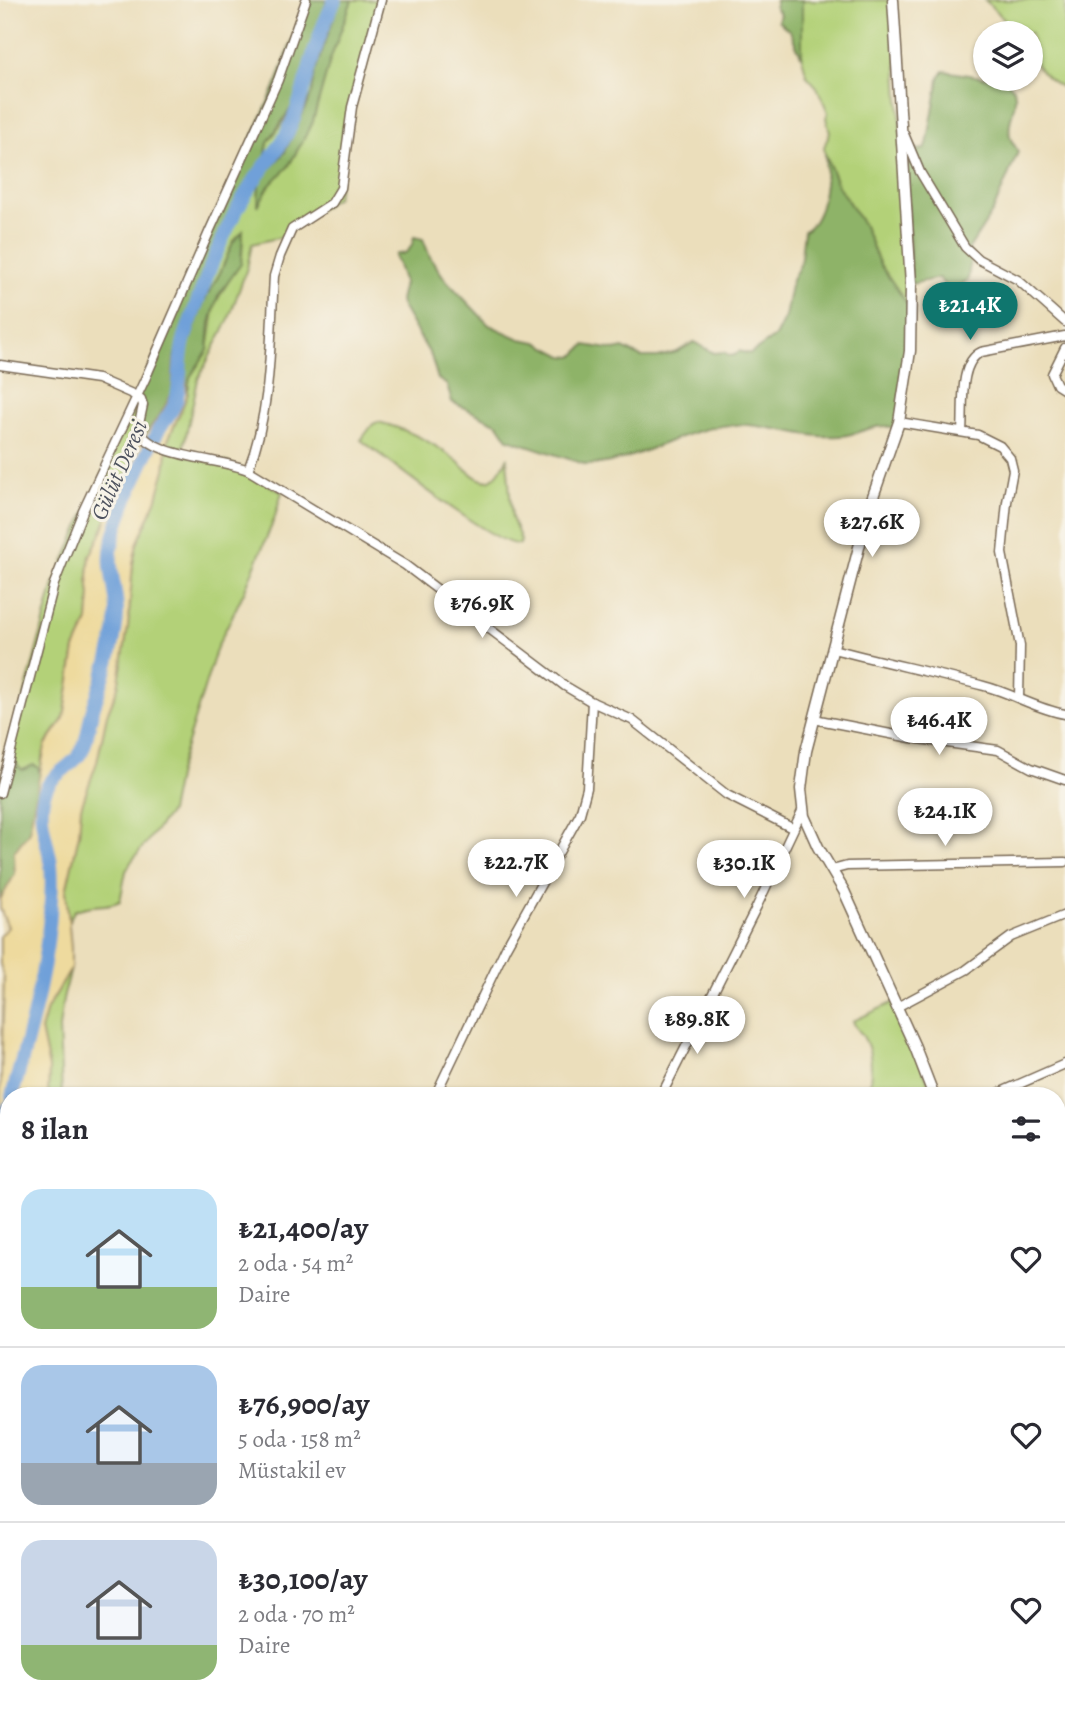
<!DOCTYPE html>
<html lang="tr">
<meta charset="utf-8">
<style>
body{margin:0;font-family:Alegreya,serif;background:#f7f7f7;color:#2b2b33;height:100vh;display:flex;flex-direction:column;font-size:26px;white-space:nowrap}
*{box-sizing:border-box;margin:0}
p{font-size:23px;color:#7c7c81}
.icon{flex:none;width:38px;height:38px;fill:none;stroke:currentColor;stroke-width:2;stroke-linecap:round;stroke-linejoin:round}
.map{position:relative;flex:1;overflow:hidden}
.panel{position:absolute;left:0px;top:1087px;width:1066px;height:625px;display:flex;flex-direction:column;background:#fff;border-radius:28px 28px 0 0;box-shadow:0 2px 5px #0004}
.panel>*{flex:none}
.controls{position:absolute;left:973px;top:21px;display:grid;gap:14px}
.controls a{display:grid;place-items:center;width:70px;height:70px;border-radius:50%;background:#fff;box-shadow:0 2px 5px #0004;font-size:35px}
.price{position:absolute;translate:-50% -60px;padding:0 16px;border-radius:24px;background:#fff;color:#222;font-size:23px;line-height:46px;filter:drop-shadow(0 2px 4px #0008)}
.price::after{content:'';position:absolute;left:50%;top:42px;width:21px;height:16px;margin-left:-10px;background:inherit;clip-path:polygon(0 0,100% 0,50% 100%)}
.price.current{background:#0f766e;color:#fff}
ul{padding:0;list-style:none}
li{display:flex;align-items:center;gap:21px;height:175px;padding:0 21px}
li+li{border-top:2px solid #e1e1e2}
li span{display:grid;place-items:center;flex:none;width:196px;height:140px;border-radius:21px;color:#555}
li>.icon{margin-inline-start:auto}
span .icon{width:84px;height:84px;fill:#fffc;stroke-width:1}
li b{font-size:30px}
h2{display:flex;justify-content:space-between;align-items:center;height:84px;padding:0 21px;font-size:30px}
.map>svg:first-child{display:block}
.green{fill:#b3d178;stroke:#777e4b;stroke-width:2}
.forest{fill:#8eb368;stroke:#646e43;stroke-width:2}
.sand{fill:#eeda9e;stroke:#94825e;stroke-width:2}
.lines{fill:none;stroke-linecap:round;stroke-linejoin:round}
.river{stroke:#70a0d9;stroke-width:14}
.minor-casing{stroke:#796955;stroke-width:11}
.tertiary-casing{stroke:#796955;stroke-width:13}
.minor{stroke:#fff;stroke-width:8}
.tertiary{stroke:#fff;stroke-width:10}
.labels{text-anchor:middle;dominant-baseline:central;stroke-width:6;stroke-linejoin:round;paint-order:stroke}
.water-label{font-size:23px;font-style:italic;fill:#4e535f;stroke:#f7f3e8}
</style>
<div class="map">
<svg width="1065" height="1711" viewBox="0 0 1065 1711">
<rect width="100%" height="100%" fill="#f7f3e8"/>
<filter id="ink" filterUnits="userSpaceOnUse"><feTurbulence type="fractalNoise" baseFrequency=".0143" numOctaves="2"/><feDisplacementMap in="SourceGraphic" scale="14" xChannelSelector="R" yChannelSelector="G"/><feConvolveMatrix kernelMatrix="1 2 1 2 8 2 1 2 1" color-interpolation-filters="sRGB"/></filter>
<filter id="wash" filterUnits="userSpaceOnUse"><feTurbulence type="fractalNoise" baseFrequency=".00686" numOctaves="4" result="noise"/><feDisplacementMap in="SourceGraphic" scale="28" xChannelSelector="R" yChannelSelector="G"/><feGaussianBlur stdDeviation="1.57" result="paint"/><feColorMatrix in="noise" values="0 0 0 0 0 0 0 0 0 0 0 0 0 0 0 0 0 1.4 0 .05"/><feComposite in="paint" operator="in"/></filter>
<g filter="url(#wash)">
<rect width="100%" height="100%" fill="#ebdebb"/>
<!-- green -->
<g class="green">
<path d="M327 0H340L317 65 312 93 285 152 274 162 259 185V202L276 176 288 167 312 124 330 60 352 0H381L352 107 337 197 281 237 252 244 247 268 228 321 198 379 182 454 226 462 282 492 274 520 244 592 217 647 178 772 170 812 131 862 126 871 120 901C107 908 91 903 74 911L69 922 66 891 79 834 81 807 100 748 107 714 118 687 128 627 133 563 137 543 156 501 165 469 168 440 187 396 190 377 208 350 215 304 242 258 243 232 233 242 221 271 204 302 185 362 177 358 174 359 179 339 218 243 265 159 268 142 286 119 301 80Z"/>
<polygon points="802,0 893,0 912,319 897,290 879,263 864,226 838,186 825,154 824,147 830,132 826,118 828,112 817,87 807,76 802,58"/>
<path d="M985 0H1065V89C1038 75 1031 63 1031 33H1017Z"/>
<polygon points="137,396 141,399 143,437 127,475 118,485 112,498 103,530 90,556 88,576 90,595 88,621 75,649 64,718 49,739 42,757 41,772 34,766 23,770 18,766 10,751 54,584"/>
<path d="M378 422C407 429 434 443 457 461 465 468 479 484 490 480 497 478 503 465 507 459L512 518 521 540 520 544C500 550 384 457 361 440L373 424Z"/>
<polygon points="71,969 63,999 59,1028 62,1095 48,1095 49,1068 41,1030 47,1009"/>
<path d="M894 1002 934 1095H868C871 1077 874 1057 865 1040 862 1033 855 1028 853 1021Z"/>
<polygon points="0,1191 2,1214 9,1236 9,1376 0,1348"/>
<polygon points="1057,1373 1065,1383 1065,1711 938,1711 943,1703 1057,1703"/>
<polygon points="191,1703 260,1703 274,1711 188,1711"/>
<polygon points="654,1703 873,1703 870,1711 661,1711"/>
</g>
<!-- forest -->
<g class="forest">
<polygon points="306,0 327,0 293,105 268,142 265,159 218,243 179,339 174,359 173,393 162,412 143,437 141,434 141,411 137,396 278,80"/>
<polygon points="340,0 352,0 330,60 312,124 288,167 269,186 258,206 259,181 285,152 312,93 315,72"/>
<polygon points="776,0 802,0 802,58 790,31 778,21 780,14 775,8"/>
<path d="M944 71 1006 81C1027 95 1005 117 1010 136 1011 143 1016 146 1018 152L993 211 968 250 971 254 968 280 950 292 939 278 911 284 906 140 917 150 925 149 927 145 939 78Z"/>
<path d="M825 154 838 186 864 226 879 263 908 305 912 319 897 429C880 420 858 435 840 436 803 439 769 423 732 425 681 428 638 463 587 465L508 439 498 424 452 402 447 385 438 379 431 356 401 305 400 300 404 283 395 256 396 254C408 255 412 248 414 237L423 239 430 257 445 279 489 325 520 339 537 342 563 356 573 357 585 345 615 350 623 348 641 357H658L677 352 694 342 714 353 724 352 730 356 735 355 739 351 750 354 775 337 785 317 792 280 800 265 804 231C825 220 827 175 825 154Z"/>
<polygon points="243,231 241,264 218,296 210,323 208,350 190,377 187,396 185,370 187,349 204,302 221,271 233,242"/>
<polygon points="10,751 18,766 23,770 33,765 38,767 41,777 29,832 14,852 15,874 0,902 0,793"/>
<polygon points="873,1703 943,1703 938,1711 870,1711"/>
</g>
<!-- sand -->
<g class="sand">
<path d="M177 358 185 362 187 396 168 440 165 469 156 501 137 544 133 563 128 627 118 687 107 714 97 762 81 807 79 834 66 891 71 948V969L47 1009 41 1030 49 1068 48 1095 9 1096V1236C0 1204 0 1173 0 1140 0 1086 3 1032 4 978L0 964V936L8 927 0 909V900L15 874 14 852 29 832 45 746 64 718 75 649 88 621 90 595 88 576 90 556 103 530 112 498 118 485 127 475 137 446 162 412 172 393 174 359Z"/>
<polygon points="125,1703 191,1703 188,1711 128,1711"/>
</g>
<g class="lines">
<!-- river -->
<g class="river">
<path d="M12 1096C30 1032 48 966 51 900 52 888 52 876 51 864 48 842 37 817 44 794 51 771 77 767 84 746 88 735 89 723 92 712 102 680 115 649 117 615 118 592 107 569 112 545 121 506 140 466 158 431 164 421 173 411 176 401 182 380 178 359 185 337 203 285 223 227 254 181 266 163 281 148 290 127 303 99 308 68 319 38 323 25 329 12 335 0"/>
<path d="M9 1107C5 1122 2 1134 9 1148"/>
<polyline points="143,1703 143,1711"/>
</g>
</g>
</g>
<g filter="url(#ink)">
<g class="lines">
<!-- minor casing -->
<g class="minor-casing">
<g id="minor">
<polyline points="904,134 920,172 965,247 978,259 1018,280 1065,322"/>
<polyline points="1065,348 1052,374 1057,385 1065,390"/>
<path d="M0 365 98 379 137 396 141 399 143 405 138 429C151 458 220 458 248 470L405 565 565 686 592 702 632 720 727 795 792 828"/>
<polyline points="899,422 978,435 1000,446 1010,458 1013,470 1007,502 1002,553 1020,646 1019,698"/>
<path d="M962 431C964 408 958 363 981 352L1065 336"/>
<path d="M248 470C272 409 270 341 274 276L280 256 292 229 332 203 341 188 352 107 381 0"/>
<path d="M833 649C883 662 934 673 984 686 1012 693 1036 709 1065 714"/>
<polyline points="814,719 911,738 998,750 1031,768 1065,780"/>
<polyline points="0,793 54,584 83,511 146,377 210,230 278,80 306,0"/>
<polyline points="832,870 847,866 1065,862"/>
<polyline points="897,1007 966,970 1011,937 1065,915"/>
<polyline points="435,1096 506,947 580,814 587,788 592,702"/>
<polyline points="661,1096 757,906 803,809"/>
<polyline points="992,1096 1065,1064"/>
<polyline points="0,1348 9,1376"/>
<polyline points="111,1703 113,1711"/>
<polyline points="385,1703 386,1711"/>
</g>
</g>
<!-- tertiary casing -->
<g class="tertiary-casing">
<g id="tertiary">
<polyline points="893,0 911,284 910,351 899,422 870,505 806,751 801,789 804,816 818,847 844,891 915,1047 934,1096"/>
<polyline points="1057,1373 1065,1383"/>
</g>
</g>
<!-- minor -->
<use href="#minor" class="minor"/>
<!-- tertiary -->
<use href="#tertiary" class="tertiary"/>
</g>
</g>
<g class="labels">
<!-- water labels -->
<g class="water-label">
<text transform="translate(119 470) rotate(-66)">Gülüt Deresi</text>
</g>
</g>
</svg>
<div class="controls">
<a><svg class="icon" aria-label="layers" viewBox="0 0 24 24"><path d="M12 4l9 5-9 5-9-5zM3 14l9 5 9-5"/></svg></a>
</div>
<b class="price current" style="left:970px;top:342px">₺21.4K</b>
<b class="price" style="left:872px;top:559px">₺27.6K</b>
<b class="price" style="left:482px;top:640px">₺76.9K</b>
<b class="price" style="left:939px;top:757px">₺46.4K</b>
<b class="price" style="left:945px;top:848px">₺24.1K</b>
<b class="price" style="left:516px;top:899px">₺22.7K</b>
<b class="price" style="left:744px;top:900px">₺30.1K</b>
<b class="price" style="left:697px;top:1056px">₺89.8K</b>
<section class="panel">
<h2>8 ilan<svg class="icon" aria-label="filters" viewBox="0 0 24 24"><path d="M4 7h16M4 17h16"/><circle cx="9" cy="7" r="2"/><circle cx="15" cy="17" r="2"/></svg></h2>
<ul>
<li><span style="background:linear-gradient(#bfe0f5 70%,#8fb573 0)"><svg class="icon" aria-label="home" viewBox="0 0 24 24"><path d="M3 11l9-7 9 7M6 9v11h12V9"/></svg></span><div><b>₺21,400/ay</b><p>2 oda · 54 m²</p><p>Daire</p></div><svg class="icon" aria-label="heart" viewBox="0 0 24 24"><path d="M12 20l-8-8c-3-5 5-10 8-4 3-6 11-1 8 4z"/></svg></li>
<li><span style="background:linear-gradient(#a9c7e8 70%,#9aa5b1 0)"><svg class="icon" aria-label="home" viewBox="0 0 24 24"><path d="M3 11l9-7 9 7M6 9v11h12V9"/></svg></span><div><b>₺76,900/ay</b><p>5 oda · 158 m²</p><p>Müstakil ev</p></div><svg class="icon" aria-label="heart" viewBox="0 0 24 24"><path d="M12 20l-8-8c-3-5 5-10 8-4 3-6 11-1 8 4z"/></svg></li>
<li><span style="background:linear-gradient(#c9d6e8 75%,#8fb573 0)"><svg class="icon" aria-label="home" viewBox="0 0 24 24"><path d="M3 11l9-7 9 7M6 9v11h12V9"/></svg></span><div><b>₺30,100/ay</b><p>2 oda · 70 m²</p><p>Daire</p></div><svg class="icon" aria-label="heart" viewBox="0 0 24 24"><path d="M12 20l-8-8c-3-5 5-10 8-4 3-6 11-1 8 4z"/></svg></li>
</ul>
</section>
</div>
